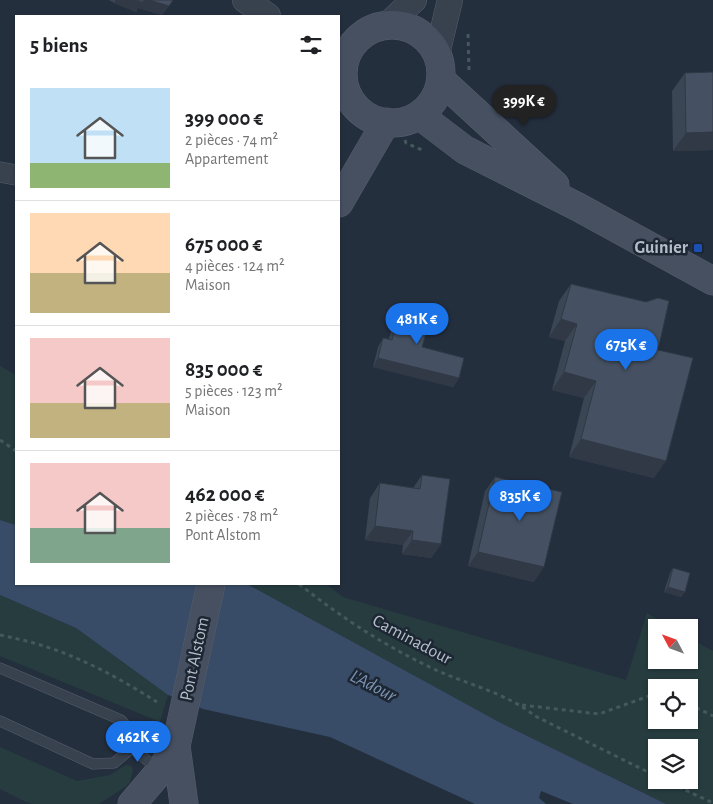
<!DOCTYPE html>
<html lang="fr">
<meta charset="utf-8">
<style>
body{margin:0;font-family:"Alegreya Sans",sans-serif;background:#f6f6f6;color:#202124;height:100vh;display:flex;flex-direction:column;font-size:19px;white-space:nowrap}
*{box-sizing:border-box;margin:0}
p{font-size:16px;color:#757577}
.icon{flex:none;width:28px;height:28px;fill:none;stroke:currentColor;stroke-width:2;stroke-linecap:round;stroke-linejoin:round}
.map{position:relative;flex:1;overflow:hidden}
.side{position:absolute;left:15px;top:15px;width:325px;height:570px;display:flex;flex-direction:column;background:#fff;border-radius:0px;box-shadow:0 1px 4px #0004}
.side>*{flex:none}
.needle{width:32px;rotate:311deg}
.tools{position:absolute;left:648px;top:619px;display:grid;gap:10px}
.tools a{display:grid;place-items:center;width:50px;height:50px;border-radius:0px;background:#fff;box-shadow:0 1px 4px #0004;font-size:25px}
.price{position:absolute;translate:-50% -42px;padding:0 11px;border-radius:18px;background:#1a73e8;color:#fff;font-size:16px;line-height:32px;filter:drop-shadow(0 1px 2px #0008)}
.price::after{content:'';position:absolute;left:50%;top:30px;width:15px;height:11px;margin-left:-8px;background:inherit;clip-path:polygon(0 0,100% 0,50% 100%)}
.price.on{background:#222;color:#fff}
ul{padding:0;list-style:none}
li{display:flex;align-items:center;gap:15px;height:125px;padding:0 15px}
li+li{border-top:1px solid #e0e0e0}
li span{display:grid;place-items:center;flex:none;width:140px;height:100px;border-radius:0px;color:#555}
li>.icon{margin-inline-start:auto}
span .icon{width:60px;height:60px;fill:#fffc;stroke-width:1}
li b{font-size:21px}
h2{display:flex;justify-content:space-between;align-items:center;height:60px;padding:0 15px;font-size:21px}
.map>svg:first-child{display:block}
.green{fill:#263c3f;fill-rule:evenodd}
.water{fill:#394c67}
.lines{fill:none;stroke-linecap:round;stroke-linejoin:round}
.service-casing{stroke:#565f6c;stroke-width:11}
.minor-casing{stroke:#565f6c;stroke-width:21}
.tertiary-casing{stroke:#565f6c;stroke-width:26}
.secondary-casing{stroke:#565f6c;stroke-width:29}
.path{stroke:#44595c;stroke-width:3;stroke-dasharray:4 4;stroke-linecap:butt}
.service{stroke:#38414e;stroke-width:10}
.minor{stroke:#38414e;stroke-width:20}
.tertiary{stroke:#38414e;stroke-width:25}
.secondary{stroke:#465061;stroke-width:28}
.wall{fill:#3b4654}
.shaded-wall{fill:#303945}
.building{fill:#455162;stroke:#303945}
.transit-dot{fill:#1a4fb4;stroke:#1d2633;stroke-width:2}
.labels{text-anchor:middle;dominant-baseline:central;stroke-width:5;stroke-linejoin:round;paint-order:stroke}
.poi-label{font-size:18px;font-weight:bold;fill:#b4bcc9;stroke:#1d2633;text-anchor:end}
.street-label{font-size:18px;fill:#b4bcc9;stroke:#1d2633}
.water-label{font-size:19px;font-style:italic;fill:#7c92b1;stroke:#1d2633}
</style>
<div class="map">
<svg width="713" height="804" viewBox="0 0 713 804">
<rect width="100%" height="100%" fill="#242f3e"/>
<!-- green -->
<g class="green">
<polygon points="0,366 16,375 16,525 0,520"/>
<path d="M247 584H326L343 597 626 680 647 613 671 627 656 628V660H689V638L713 651V804H666L499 722ZM656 688H689V720H656ZM656 748H689V780H656Z"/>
<polygon points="0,595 76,628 168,695 160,722 0,656"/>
<polygon points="0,747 77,781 110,775 126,765 131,766 133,770 130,782 125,787 99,804 33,804 26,802 0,789"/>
</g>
<!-- water -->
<polygon class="water" points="0,520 16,525 16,584 247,584 499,722 666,804 573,804 541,791 539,798 546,804 475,804 330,737 203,709 168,695 76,628 0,595"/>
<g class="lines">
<!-- service casing -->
<g class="service-casing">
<g id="service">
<polyline points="0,668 121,720 133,735 132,748"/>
<polyline points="0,721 93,764 114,763 132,748 159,770"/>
</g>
</g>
<!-- minor casing -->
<g class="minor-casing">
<polyline id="minor" points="0,172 16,175"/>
</g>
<!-- tertiary casing -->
<g class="tertiary-casing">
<g id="tertiary">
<polyline points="245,0 268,16"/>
<polyline points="387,25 414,0"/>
<polyline points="339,50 348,54"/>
<polyline points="437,54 450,0"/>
</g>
</g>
<!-- secondary casing -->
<g class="secondary-casing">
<g id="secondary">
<circle cx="392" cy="74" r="49"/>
<polyline points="441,80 555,185"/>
<polyline points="419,115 465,150 578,207 713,281"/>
<polyline points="339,203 386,122"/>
<polyline points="132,804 160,771 176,746"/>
<polyline points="184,804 176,746 211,584"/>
</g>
</g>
<!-- path -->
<g class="path">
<polyline points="468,34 469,70"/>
<polyline points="405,140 406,143 422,150"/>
<polyline points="0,440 16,451"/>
<path d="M299 584C342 618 388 648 438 671 470 685 508 694 535 716L656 776"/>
<path d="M0 635C24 640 48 646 71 656 101 668 130 685 157 702"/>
<polyline points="689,704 713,716"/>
<polyline points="522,705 599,714 649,696 656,697"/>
<polyline points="664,780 713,803"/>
</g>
<!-- service -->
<use href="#service" class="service"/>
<!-- minor -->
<use href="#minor" class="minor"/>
<!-- tertiary -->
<use href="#tertiary" class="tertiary"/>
<!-- secondary -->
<use href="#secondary" class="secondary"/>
</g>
<!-- wall -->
<g class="wall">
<polygon points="109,0 173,0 162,15 138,8 136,12 114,3"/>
<polygon points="685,73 713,150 673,151 672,91"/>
<polygon points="571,284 658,350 654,478 569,457 584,398 552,390 565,341 549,337 559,301"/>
<polygon points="402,304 422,347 459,378 453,387 373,367 378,347 383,338 389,339 396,313"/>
<polygon points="422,475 441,544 431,558 402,554 403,545 365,540 370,498 380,483 413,488"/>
<polygon points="495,477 534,582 468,566 485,491"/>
<polygon points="673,568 685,592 681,597 664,592 670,573"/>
</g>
<!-- shaded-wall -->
<g class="shaded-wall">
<polygon points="116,0 137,0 142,2 136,12 114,3"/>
<polygon points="144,0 149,0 169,6 162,15 138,8"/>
<polygon points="713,132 713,150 673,151 686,133"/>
<polygon points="561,319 577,324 565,341 549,337"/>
<polygon points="378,358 459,378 453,387 373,367"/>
<polygon points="564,372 596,381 584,398 552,390"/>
<polygon points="581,439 666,461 654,478 569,457"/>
<polygon points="375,526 413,531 403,545 365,540"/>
<polygon points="412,540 441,544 431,558 402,554"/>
<polygon points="478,552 544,567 534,582 468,566"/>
<polygon points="668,587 685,592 681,597 664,592"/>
</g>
<!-- building -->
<g class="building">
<polygon points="149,0 173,0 169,6"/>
<polygon points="713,72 713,132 686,133 685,73"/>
<polygon points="571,284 646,302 658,298 669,301 658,350 693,358 666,461 581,439 596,381 564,372 577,324 561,319"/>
<polygon points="402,304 432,313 422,347 464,358 459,378 378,358 383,338 392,340"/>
<polygon points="422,475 450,479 441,544 412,540 413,531 375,526 380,483 420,489"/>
<polygon points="495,477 562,492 544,567 478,552"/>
<polygon points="673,568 690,573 685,592 668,587"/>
</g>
<!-- markers -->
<rect class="transit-dot" x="693" y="243" width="10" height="10" rx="2.5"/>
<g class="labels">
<!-- poi labels -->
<g class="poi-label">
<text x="688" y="248">Guinier</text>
</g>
<!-- street labels -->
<g class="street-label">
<text transform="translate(412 640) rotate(28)">Caminadour</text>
<text transform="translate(195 659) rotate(-78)">Pont Alstom</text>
</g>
<!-- water labels -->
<g class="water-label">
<text transform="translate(373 686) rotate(27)">L'Adour</text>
</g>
</g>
</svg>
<div class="tools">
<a><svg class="needle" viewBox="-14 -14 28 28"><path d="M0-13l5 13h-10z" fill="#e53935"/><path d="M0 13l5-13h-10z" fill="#757577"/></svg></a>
<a><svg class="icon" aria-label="locate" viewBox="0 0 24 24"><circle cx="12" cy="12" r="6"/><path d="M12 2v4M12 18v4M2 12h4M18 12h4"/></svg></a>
<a><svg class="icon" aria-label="layers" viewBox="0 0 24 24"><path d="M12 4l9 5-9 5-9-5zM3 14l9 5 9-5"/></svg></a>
</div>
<b class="price on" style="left:524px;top:127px">399K €</b>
<b class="price" style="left:417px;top:345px">481K €</b>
<b class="price" style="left:626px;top:371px">675K €</b>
<b class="price" style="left:520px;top:522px">835K €</b>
<b class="price" style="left:138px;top:763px">462K €</b>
<section class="side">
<h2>5 biens<svg class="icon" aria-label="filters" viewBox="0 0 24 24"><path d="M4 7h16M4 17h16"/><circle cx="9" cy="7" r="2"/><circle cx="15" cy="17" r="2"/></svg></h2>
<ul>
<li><span style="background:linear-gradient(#bfe0f5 75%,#8fb573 0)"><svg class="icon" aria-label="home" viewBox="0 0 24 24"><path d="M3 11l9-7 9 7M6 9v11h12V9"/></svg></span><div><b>399 000 €</b><p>2 pièces · 74 m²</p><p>Appartement</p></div></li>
<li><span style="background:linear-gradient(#ffd9b3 60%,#c2b280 0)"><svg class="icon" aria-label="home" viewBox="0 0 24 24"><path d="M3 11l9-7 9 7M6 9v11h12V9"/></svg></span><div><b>675 000 €</b><p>4 pièces · 124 m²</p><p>Maison</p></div></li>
<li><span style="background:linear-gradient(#f6c9c9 65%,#c2b280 0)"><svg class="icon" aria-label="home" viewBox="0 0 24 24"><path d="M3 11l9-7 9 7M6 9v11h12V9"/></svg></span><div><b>835 000 €</b><p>5 pièces · 123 m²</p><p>Maison</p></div></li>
<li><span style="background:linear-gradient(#f6c9c9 65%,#7fa58c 0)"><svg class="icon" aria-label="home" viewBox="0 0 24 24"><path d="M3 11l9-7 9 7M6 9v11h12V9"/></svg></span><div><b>462 000 €</b><p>2 pièces · 78 m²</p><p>Pont Alstom</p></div></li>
</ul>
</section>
</div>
